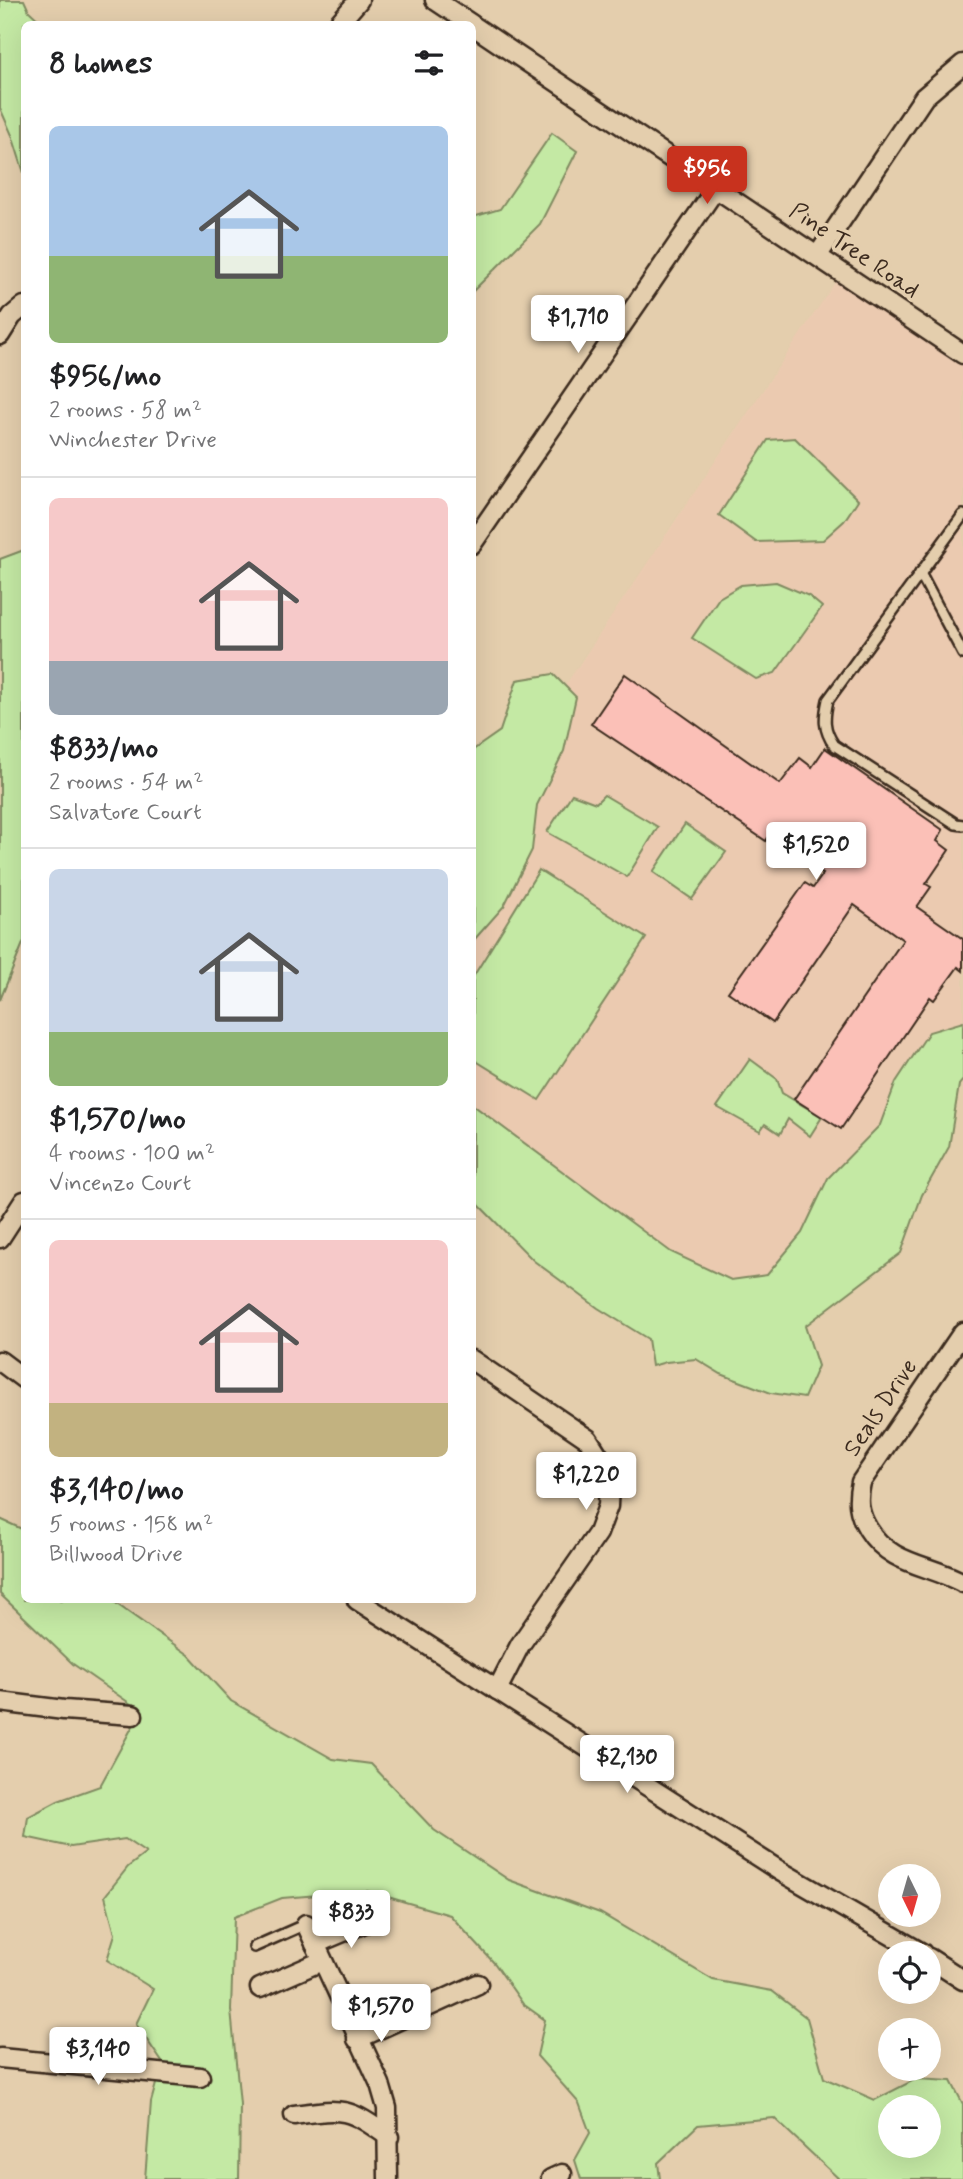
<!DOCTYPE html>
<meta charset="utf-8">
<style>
body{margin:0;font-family:Mynerve,sans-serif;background:#f2f2f2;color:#202124;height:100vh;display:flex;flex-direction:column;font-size:26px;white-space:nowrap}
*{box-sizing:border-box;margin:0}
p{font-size:23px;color:#757577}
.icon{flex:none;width:38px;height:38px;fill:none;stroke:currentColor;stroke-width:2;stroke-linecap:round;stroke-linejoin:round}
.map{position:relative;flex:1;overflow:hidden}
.sheet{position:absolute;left:21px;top:21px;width:455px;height:1582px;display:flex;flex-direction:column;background:#fff;border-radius:10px;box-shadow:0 7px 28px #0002}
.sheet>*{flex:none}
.needle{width:46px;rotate:175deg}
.controls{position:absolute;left:878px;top:1864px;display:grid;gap:14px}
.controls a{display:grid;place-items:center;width:63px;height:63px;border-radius:50%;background:#fff;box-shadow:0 7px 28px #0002;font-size:35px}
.price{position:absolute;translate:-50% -60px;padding:0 16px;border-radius:7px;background:#fff;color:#222;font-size:23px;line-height:46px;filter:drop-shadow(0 2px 4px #0008)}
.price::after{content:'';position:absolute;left:50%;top:42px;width:21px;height:16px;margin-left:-10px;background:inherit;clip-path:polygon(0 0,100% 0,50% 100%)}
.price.active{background:#c8321e;color:#fff}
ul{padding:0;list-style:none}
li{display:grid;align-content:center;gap:14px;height:371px;padding:0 28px}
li+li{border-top:2px solid #e0e0e0}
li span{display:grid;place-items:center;height:217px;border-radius:10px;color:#555}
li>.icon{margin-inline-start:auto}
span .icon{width:126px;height:126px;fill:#fffc;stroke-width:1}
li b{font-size:30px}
h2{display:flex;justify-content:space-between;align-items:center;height:84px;padding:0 28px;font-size:30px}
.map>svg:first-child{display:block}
.built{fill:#ebcab0}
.green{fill:#c4e9a4;stroke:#808a61;stroke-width:2;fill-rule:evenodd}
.building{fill:#fbc0b7;stroke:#3b2a1e;stroke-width:2}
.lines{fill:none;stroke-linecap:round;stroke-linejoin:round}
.service-casing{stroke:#3b2a1e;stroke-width:14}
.minor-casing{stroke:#3b2a1e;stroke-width:23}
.service{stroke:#e4cead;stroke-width:9}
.minor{stroke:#e4cead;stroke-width:18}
.labels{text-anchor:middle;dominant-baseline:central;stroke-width:7;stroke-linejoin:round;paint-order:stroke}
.street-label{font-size:24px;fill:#3b2a1e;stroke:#e4cead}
</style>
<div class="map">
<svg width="963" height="2179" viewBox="0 0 963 2179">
<rect width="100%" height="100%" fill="#e4cead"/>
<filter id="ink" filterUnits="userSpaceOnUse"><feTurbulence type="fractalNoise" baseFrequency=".0143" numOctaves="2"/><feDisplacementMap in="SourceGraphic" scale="14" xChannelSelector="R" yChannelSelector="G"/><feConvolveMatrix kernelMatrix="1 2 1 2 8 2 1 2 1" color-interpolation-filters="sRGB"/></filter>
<g filter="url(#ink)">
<!-- built -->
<polygon class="built" points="842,272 963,354 963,1050 765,1335 473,1146 472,825"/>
<!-- green -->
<g class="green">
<polygon points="0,0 24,0 29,11 43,24 24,24 24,173 12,135 0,108"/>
<polygon points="552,133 577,151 540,224 473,291 473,217 500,209"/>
<polygon points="795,438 858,500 844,521 823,540 756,542 719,515 768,440"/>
<polygon points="24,550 24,941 0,1000 0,559"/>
<polygon points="776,582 809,596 822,607 775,673 756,679 692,638 719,598 741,585"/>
<polygon points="553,674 576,697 564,751 537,805 532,850 504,906 473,941 473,750 500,731 517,680"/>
<polygon points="572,794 596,803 604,795 658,827 627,877 547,832"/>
<polygon points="685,824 726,852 692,899 653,872"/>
<polygon points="539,870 646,938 539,1100 473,1059 473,977"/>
<polygon points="963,1022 963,1080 959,1085 949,1147 922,1195 901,1253 805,1326 818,1366 804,1398 771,1393 721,1374 696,1359 666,1362 652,1366 648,1339 598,1308 534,1261 473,1199 473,1105 671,1252 731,1280 767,1275 802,1233 828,1178 880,1125 896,1082 929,1032"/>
<polygon points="750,1059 777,1079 782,1093 822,1117 810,1136 788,1119 780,1134 765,1124 760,1131 717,1107"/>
<path d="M0 1519 24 1530V1600H111L189 1655 231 1701 333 1759 371 1764 434 1830 509 1880 600 1913 713 1980 772 1991 807 2018 824 2078 875 2100 916 2079 951 2081 963 2104V2179H839L774 2118 698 2125 658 2163 660 2179H581L575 2160 590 2133 579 2103 537 2056 545 2020 523 2004 495 1964 450 1915 367 1891 282 1898 234 1917 231 2010 240 2104 239 2179H145L151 2102 162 2062 136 2024 153 1989 107 1960 115 1934 105 1896 128 1867 146 1853 125 1839 71 1847 25 1837 28 1817 58 1801 100 1786 141 1711 73 1664 0 1594ZM891 2107H929V2146H891Z"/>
</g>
<!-- building -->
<polygon class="building" points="625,674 780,784 800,758 812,767 825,748 943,830 937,841 949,850 926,884 931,887 917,907 963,939 963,971 958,967 934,1000 930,997 841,1129 794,1099 903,940 854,905 773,1023 728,992 805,883 813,888 823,874 769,836 766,841 591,724"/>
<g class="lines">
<!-- service casing -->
<g class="service-casing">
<g id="service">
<path d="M963 515 828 700C824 718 823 729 834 745L956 824 963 825"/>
<polyline points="920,573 963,654"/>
<polyline points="254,1947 306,1924"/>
</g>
</g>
<!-- minor casing -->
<g class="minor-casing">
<g id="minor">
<polyline points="435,0 471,24"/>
<polyline points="338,24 359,0"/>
<polyline points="472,25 963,354"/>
<polyline points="818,255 924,97 963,64"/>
<polyline points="0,335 12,316 24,306"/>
<polyline points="472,544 716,188"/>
<polyline points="0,1238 24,1201"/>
<path d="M963 1332 861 1482C857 1500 858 1513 868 1529 890 1565 929 1564 963 1583"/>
<polyline points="472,1360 588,1439 604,1464 609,1483 608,1506 598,1533 520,1645 497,1690"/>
<polyline points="0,1361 24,1379"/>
<polyline points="357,1600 780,1871 922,1953"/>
<polyline points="0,1702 64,1710 133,1715"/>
<polyline points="306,1924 380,2084 387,2108 388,2179"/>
<polyline points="315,1944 372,1920"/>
<polyline points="929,1958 963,1980"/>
<polyline points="260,1988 322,1961"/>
<polyline points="357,2039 478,1984"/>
<polyline points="0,2058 200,2077"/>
<path d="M294 2115C344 2108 347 2107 389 2137"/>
<polyline points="551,2179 562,2174"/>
</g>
</g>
<!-- service -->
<use href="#service" class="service"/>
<!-- minor -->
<use href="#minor" class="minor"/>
</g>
</g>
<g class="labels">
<!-- street labels -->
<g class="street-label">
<text transform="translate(854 251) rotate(34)">Pine Tree Road</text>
<text transform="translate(881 1408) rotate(-56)">Seals Drive</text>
</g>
</g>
</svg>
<div class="controls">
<a><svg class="needle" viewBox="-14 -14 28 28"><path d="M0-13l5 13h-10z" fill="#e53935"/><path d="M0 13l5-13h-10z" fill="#757577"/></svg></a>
<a><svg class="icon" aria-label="locate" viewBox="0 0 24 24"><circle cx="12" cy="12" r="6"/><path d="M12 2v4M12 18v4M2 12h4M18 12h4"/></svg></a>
<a>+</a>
<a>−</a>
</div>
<b class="price active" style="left:707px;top:206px">$956</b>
<b class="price" style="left:578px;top:355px">$1,710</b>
<b class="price" style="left:816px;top:882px">$1,520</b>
<b class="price" style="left:586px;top:1512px">$1,220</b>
<b class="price" style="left:627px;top:1795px">$2,130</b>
<b class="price" style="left:351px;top:1950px">$833</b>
<b class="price" style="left:381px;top:2044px">$1,570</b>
<b class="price" style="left:98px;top:2087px">$3,140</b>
<section class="sheet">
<h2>8 homes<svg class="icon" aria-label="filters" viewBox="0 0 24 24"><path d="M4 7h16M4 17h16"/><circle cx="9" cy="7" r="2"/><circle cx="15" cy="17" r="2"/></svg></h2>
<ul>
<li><span style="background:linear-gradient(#a9c7e8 60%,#8fb573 0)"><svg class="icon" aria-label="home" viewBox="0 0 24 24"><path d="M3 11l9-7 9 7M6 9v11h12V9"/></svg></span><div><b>$956/mo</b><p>2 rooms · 58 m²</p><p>Winchester Drive</p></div></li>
<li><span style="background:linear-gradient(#f6c9c9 75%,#9aa5b1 0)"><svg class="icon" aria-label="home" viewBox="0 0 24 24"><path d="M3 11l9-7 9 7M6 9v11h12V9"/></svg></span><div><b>$833/mo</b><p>2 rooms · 54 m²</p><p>Salvatore Court</p></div></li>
<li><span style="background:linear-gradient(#c9d6e8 75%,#8fb573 0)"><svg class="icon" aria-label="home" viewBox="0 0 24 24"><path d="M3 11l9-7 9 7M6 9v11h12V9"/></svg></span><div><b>$1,570/mo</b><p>4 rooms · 100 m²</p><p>Vincenzo Court</p></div></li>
<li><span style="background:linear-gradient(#f6c9c9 75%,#c2b280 0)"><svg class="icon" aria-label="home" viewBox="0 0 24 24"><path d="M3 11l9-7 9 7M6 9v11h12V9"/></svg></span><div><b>$3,140/mo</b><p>5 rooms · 158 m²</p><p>Billwood Drive</p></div></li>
</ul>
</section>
</div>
